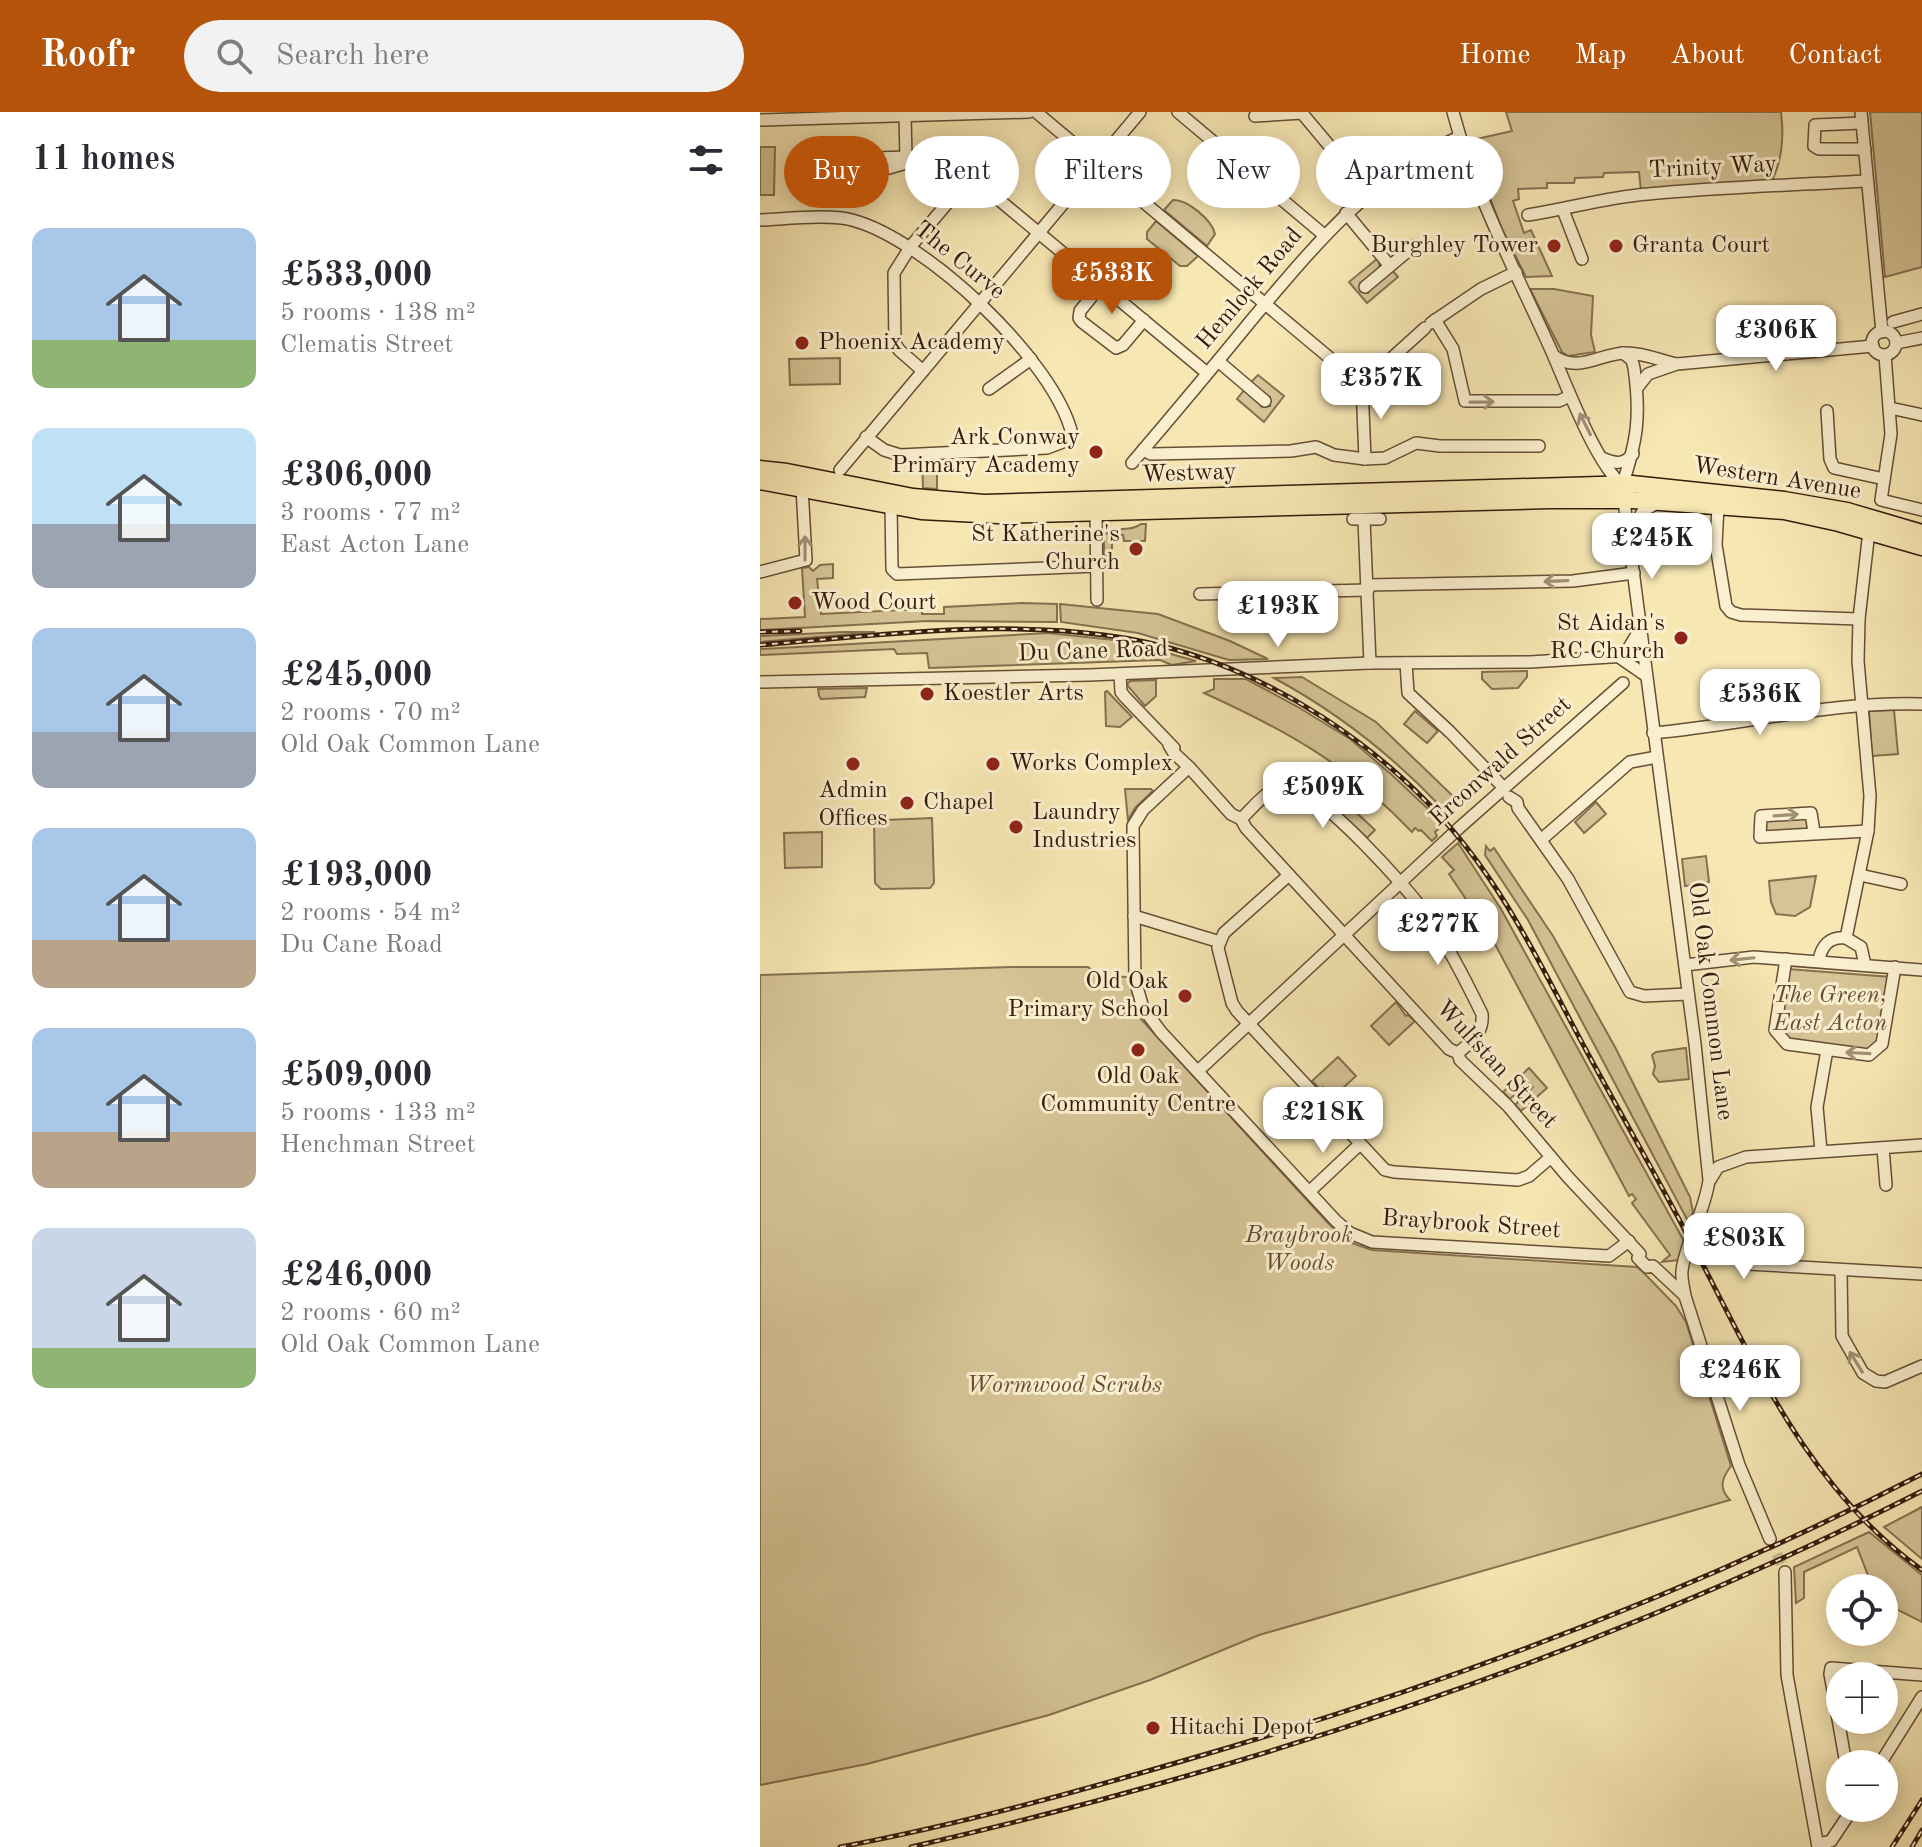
<!DOCTYPE html>
<meta charset="utf-8">
<style>
body{margin:0;font-family:"Old Standard TT",serif;background:#f2f2f3;color:#2b2b33;height:100vh;display:flex;flex-direction:column;font-size:30px;white-space:nowrap}
*{box-sizing:border-box;margin:0}
p{font-size:26px;color:#7c7c81}
.icon{flex:none;width:44px;height:44px;fill:none;stroke:currentColor;stroke-width:2;stroke-linecap:round;stroke-linejoin:round}
.map{position:relative;flex:1;overflow:hidden}
.sheet{display:flex;flex-direction:column;background:#fff;width:760px}
.sheet>*{flex:none}
.top-card{position:absolute;left:24px;top:24px;width:760px;height:72px;display:flex;gap:16px}
.controls{position:absolute;left:1066px;top:1462px;display:grid;gap:16px}
.controls a{display:grid;place-items:center;width:72px;height:72px;border-radius:50%;background:#fff;box-shadow:0 4px 20px #0003;font-size:40px}
.price{position:absolute;translate:-50% -68px;padding:0 18px;border-radius:16px;background:#fff;color:#222;font-size:26px;line-height:52px;filter:drop-shadow(0 2px 4px #0008)}
.price::after{content:'';position:absolute;left:50%;top:48px;width:24px;height:18px;margin-left:-12px;background:inherit;clip-path:polygon(0 0,100% 0,50% 100%)}
.price.active{background:#b45309;color:#fff}
ul{padding:0;list-style:none}
li{display:flex;align-items:center;gap:24px;height:200px;padding:0 32px}
li span{display:grid;place-items:center;flex:none;width:224px;height:160px;border-radius:16px;color:#555}
li>.icon{margin-inline-start:auto}
span .icon{width:96px;height:96px;fill:#fffc;stroke-width:1}
li b{font-size:34px}
h2{display:flex;justify-content:space-between;align-items:center;height:96px;padding:0 32px;font-size:34px}
.chip{padding:0 28px;border-radius:36px;background:#fff;box-shadow:0 4px 20px #0003;font-size:28px;line-height:72px}
.chip.active{background:#b45309;color:#fff}
header{display:flex;align-items:center;gap:48px;box-sizing:border-box;height:112px;padding:0 40px;background:#b45309;color:#fff}
header strong{font-size:38px}
nav{display:flex;gap:44px;margin-inline-start:auto;font-size:28px}
.search{width:560px;height:72px;background:#f2f2f3;display:flex;align-items:center;gap:20px;box-sizing:border-box;padding:0 28px;border-radius:44px;color:#7c7c81;font-size:30px}
main{display:flex;flex:1;min-height:0}
.map>svg:first-child{display:block}
.green{fill:#d6c496;stroke:#857050;stroke-width:2}
.lines{fill:none;stroke-linecap:round;stroke-linejoin:round}
.minor-tunnel{stroke:#d0be91;stroke-width:11;stroke-dasharray:11 5.5;stroke-linecap:butt}
.minor-casing{stroke:#654e35;stroke-width:14}
.highway-casing{stroke:#341b0b;stroke-width:19}
.minor{stroke:#faefce;stroke-width:11}
.highway{stroke:#f7e7b3;stroke-width:16}
.rail-casing{stroke:#341b0b;stroke-width:5}
.rail{stroke:#faefce;stroke-width:2;stroke-dasharray:6;stroke-linecap:butt}
.oneway{stroke:#a19076}
.poi-dot{fill:#8f2418;stroke:#faefce;stroke-width:3}
.labels{text-anchor:middle;dominant-baseline:central;stroke-width:6;stroke-linejoin:round;paint-order:stroke}
.street-label{font-size:24px;fill:#341b0b;stroke:#faefce}
.poi-label{font-size:24px;fill:#341b0b;stroke:#faefce;text-anchor:start}
.park-label{font-size:24px;font-style:italic;fill:#654e35;stroke:#faefce}
</style>
<header>
<strong>Roofr</strong>
<div class="search"><svg class="icon" aria-label="search" viewBox="0 0 24 24"><circle cx="10" cy="10" r="6"/><path d="M15 15l6 6"/></svg>Search here</div>
<nav><a>Home</a><a>Map</a><a>About</a><a>Contact</a></nav>
</header>
<main>
<section class="sheet">
<h2>11 homes<svg class="icon" aria-label="filters" viewBox="0 0 24 24"><path d="M4 7h16M4 17h16"/><circle cx="9" cy="7" r="2"/><circle cx="15" cy="17" r="2"/></svg></h2>
<ul>
<li><span style="background:linear-gradient(#a9c7e8 70%,#8fb573 0)"><svg class="icon" aria-label="home" viewBox="0 0 24 24"><path d="M3 11l9-7 9 7M6 9v11h12V9"/></svg></span><div><b>£533,000</b><p>5 rooms · 138 m²</p><p>Clematis Street</p></div></li>
<li><span style="background:linear-gradient(#bfe0f5 60%,#9aa5b1 0)"><svg class="icon" aria-label="home" viewBox="0 0 24 24"><path d="M3 11l9-7 9 7M6 9v11h12V9"/></svg></span><div><b>£306,000</b><p>3 rooms · 77 m²</p><p>East Acton Lane</p></div></li>
<li><span style="background:linear-gradient(#a9c7e8 65%,#9aa5b1 0)"><svg class="icon" aria-label="home" viewBox="0 0 24 24"><path d="M3 11l9-7 9 7M6 9v11h12V9"/></svg></span><div><b>£245,000</b><p>2 rooms · 70 m²</p><p>Old Oak Common Lane</p></div></li>
<li><span style="background:linear-gradient(#a9c7e8 70%,#b9a48a 0)"><svg class="icon" aria-label="home" viewBox="0 0 24 24"><path d="M3 11l9-7 9 7M6 9v11h12V9"/></svg></span><div><b>£193,000</b><p>2 rooms · 54 m²</p><p>Du Cane Road</p></div></li>
<li><span style="background:linear-gradient(#a9c7e8 65%,#b9a48a 0)"><svg class="icon" aria-label="home" viewBox="0 0 24 24"><path d="M3 11l9-7 9 7M6 9v11h12V9"/></svg></span><div><b>£509,000</b><p>5 rooms · 133 m²</p><p>Henchman Street</p></div></li>
<li><span style="background:linear-gradient(#c9d6e8 75%,#8fb573 0)"><svg class="icon" aria-label="home" viewBox="0 0 24 24"><path d="M3 11l9-7 9 7M6 9v11h12V9"/></svg></span><div><b>£246,000</b><p>2 rooms · 60 m²</p><p>Old Oak Common Lane</p></div></li>
</ul>
</section>
<div class="map">
<svg width="1162" height="1735" viewBox="0 0 1162 1735">
<rect width="100%" height="100%" fill="#f7e7b3"/>
<filter id="stains"><feTurbulence type="fractalNoise" baseFrequency=".0025" numOctaves="4"/><feColorMatrix values="0 0 0 0 .2 0 0 0 0 .09 0 0 0 0 .02 0 0 0 .5 -.17"/></filter>
<radialGradient id="worn" r=".72"><stop offset=".6" stop-color="#630" stop-opacity="0"/><stop offset="1" stop-color="#630" stop-opacity=".3"/></radialGradient>
<!-- green -->
<g class="green">
<path d="M746 0H1021C1024 24 1022 51 1010 72L881 79 879 60H877L844 61 843 65 815 66 814 71H787V76L758 77 759 87 753 89 764 121 771 118 792 164 766 165 742 117 708 29 752 19Z"/>
<polygon points="1110,0 1162,0 1162,155 1125,165"/>
<polygon points="0,35 15,35 14,83 0,83"/>
<path d="M413 88C427 87 452 108 455 122L447 134 404 98Z"/>
<polygon points="396,109 438,144 427,154 420,154 387,127 387,120"/>
<polygon points="618,146 620,157 600,171 600,179 608,181 611,175 632,158 638,165 607,191 589,170"/>
<polygon points="770,177 794,177 833,184 831,223 835,240 808,244 802,240"/>
<polygon points="80,246 80,272 30,273 29,247"/>
<polygon points="498,263 524,284 504,310 477,287 485,277 502,295 510,294 510,285 490,271"/>
<polygon points="177,345 177,377 163,376 162,346"/>
<path d="M381 412H386L385 429H364L363 423H352V443H344V423C355 413 370 421 381 412Z"/>
<polygon points="73,452 73,466 57,467 61,502 162,497 162,502 184,502 184,495 261,491 297,492 297,510 167,509 0,518 0,507 45,505 42,456 49,455 53,459 60,453"/>
<polygon points="300,492 398,502 470,529 508,547 469,548 378,521 301,510"/>
<polygon points="83,520 115,520 0,530 0,524"/>
<polygon points="288,521 364,529 436,549 412,553 400,548 169,556 167,541 137,542 134,537 0,543 0,537"/>
<polygon points="767,559 767,565 758,576 732,577 722,567 722,560"/>
<path d="M542 565 616 610 696 687 682 696C632 643 577 600 514 566Z"/>
<path d="M454 567H486L538 595 590 627 632 663 684 712 675 720 677 724 672 729 661 718 659 719 655 716 652 720C588 653 528 619 444 581L454 577Z"/>
<polygon points="396,568 396,584 385,594 367,573 370,569"/>
<polygon points="107,576 105,585 61,587 59,584 58,577"/>
<polygon points="347,579 372,605 360,615 346,614 345,580"/>
<polygon points="1134,598 1138,642 1112,644 1109,599"/>
<polygon points="655,599 678,619 667,631 644,612"/>
<polygon points="365,677 391,677 393,679 375,696 368,708"/>
<polygon points="581,686 615,718 607,726 573,694"/>
<polygon points="836,690 846,702 824,721 815,710"/>
<polygon points="119,702 125,708 172,706 174,771 170,776 121,777 115,771 114,708"/>
<polygon points="1048,705 1052,718 1004,721 1005,709"/>
<polygon points="62,720 62,755 25,756 24,721"/>
<polygon points="698,731 741,797 925,1131 919,1148 902,1150 910,1143 872,1091 876,1087 872,1082 869,1084 719,802 716,802 689,762 694,758 682,745"/>
<polygon points="726,734 730,739 734,736 793,824 855,935 930,1085 933,1100 929,1111 768,808 725,743"/>
<polygon points="946,744 949,770 925,774 922,747"/>
<polygon points="1056,764 1050,795 1035,804 1016,802 1011,790 1009,769"/>
<path d="M251 855H328L340 864 368 865 380 906 568 1111 589 1130 612 1138 877 1155 882 1159 916 1194 926 1210 971 1354C962 1366 958 1376 970 1388L499 1523 390 1568 289 1603 107 1652 0 1673V863Z"/>
<path d="M1028 857 1131 865 1119 933 1109 942 1029 930C1011 916 1025 877 1028 857Z"/>
<polygon points="636,890 646,904 648,903 655,909 629,933 611,914"/>
<polygon points="926,936 929,967 899,970 893,962 895,954 892,943 896,940"/>
<polygon points="578,945 596,964 570,988 562,980 565,977 563,975 560,977 552,969"/>
<polygon points="769,956 787,976 761,999 755,993 773,975 768,971 750,987 743,980"/>
<polygon points="1162,1395 1162,1447 1124,1415"/>
<polygon points="1109,1420 1162,1463 1162,1510 1124,1491 1124,1476 1113,1476 1097,1435 1044,1460 1044,1486 1036,1491 1034,1455"/>
</g>
<g class="lines">
<!-- minor-tunnel -->
<polyline class="minor-tunnel" points="1010,1427 1025,1460"/>
<!-- minor casing -->
<g class="minor-casing">
<g id="minor">
<polyline points="276,0 602,273"/>
<polyline points="418,0 564,123"/>
<polyline points="541,0 608,80"/>
<path d="M693 0C715 83 756 160 791 238 807 274 835 350 862 373"/>
<polyline points="1101,0 1122,220"/>
<polyline points="145,4 146,45 143,52 129,56 119,51 116,46 146,45"/>
<polyline points="495,4 542,1"/>
<polyline points="0,8 269,0"/>
<polyline points="1102,11 1055,13 1054,34 1059,37 1105,37"/>
<polyline points="803,98 822,147"/>
<polyline points="586,101 630,154"/>
<path d="M768 103C808 97 847 85 888 82 961 75 1034 73 1107 69"/>
<path d="M0 108C25 107 70 102 92 108 165 127 294 248 312 322L308 328 287 336 140 343 124 338 106 325"/>
<polyline points="341,173 320,199 319,206 322,210 356,236 363,233 384,208"/>
<polyline points="605,175 655,133"/>
<polyline points="675,208 693,237 705,289 799,289 810,284"/>
<polyline points="1133,210 1162,202"/>
<polyline points="671,211 721,177 756,160"/>
<circle cx="1124" cy="231" r="12"/>
<polyline points="1136,231 1162,226"/>
<path d="M863 241 872 248 874 256C881 304 877 329 862 374L935 932 949 1068C945 1100 925 1131 922 1159 921 1167 924 1176 925 1184L979 1353 1010 1427"/>
<polyline points="1125,243 1131,322 1121,388 1162,398"/>
<path d="M794 244C819 262 840 241 866 241 883 241 900 248 916 252"/>
<polyline points="458,249 505,289"/>
<polyline points="163,259 139,238 135,231 134,161 151,134 202,74 220,72 447,261"/>
<polyline points="877,276 888,262 917,252 1113,234"/>
<polyline points="229,277 271,247"/>
<polyline points="1130,296 1162,303"/>
<polyline points="1067,299 1070,347 1074,356 1124,367"/>
<polyline points="383,338 391,342 531,339 556,335 574,343 605,347 625,346 656,331 680,334 779,334"/>
<path d="M842 346C854 351 863 354 873 342"/>
<polyline points="605,347 602,273 665,216"/>
<path d="M372 351C413 303 454 254 494 205 556 132 610 65 699 25"/>
<polyline points="80,358 380,0"/>
<polyline points="131,394 132,457 137,462 337,454"/>
<polyline points="958,394 956,433 966,494 971,500 981,503 1099,507"/>
<polyline points="336,400 337,488"/>
<polyline points="593,407 620,407"/>
<polyline points="604,408 610,551"/>
<polyline points="870,422 883,399 897,391"/>
<polyline points="0,460 46,448 42,375"/>
<polyline points="607,473 813,469 874,461"/>
<polyline points="440,482 608,478"/>
<polyline points="864,544 880,517"/>
<polyline points="859,545 885,563"/>
<polyline points="646,551 648,581 690,620 744,676"/>
<polyline points="360,562 361,580 365,585 414,636"/>
<polyline points="0,570 329,563 610,551 770,550 883,543"/>
<path d="M893 621C983 613 1072 589 1162 592"/>
<polyline points="409,633 414,641 429,655 471,702 481,707 486,716 689,937 698,941 700,948 748,994 807,1064 880,1142 878,1146 887,1155 893,1154 925,1184"/>
<polyline points="429,655 383,698 373,714 375,868 383,896 401,920 576,1109 590,1121 612,1130 849,1144 869,1129"/>
<polyline points="749,685 757,690 758,696 808,767 870,880 884,884 928,882"/>
<path d="M481 707C494 695 510 672 530 674 558 677 651 779 668 805 689 835 706 869 722 902 724 921 711 930 698 941"/>
<polyline points="1054,720 1051,701 1001,704 1000,725 1108,719"/>
<polyline points="782,727 870,650 897,645"/>
<polyline points="1100,763 1141,772"/>
<polyline points="374,804 460,830 464,821 529,763"/>
<polyline points="1086,826 1108,719 1110,684 1098,549 1099,507 1109,419"/>
<polyline points="460,830 458,836 472,891 477,899 625,1058 634,1060 758,1068 769,1064 791,1045"/>
<polyline points="1026,847 1015,918 1027,932 1109,943 1122,932 1135,855"/>
<path d="M1059 849C1061 834 1070 824 1086 826L1101 835 1105 853"/>
<polyline points="925,853 994,845 1162,858"/>
<polyline points="438,959 699,716 863,571"/>
<polyline points="1123,1036 1126,1073"/>
<polyline points="1061,1039 1057,995 1067,938"/>
<polyline points="950,1068 958,1055 986,1045 1162,1033"/>
<polyline points="550,1079 600,1032"/>
<polyline points="939,1110 966,1139 988,1152 1162,1162"/>
<polyline points="1081,1159 1082,1224 1103,1261 1116,1269 1125,1270 1162,1254"/>
<polyline points="1025,1460 1027,1563 1058,1735"/>
<polyline points="1086,1652 1070,1562 1071,1556 1162,1563"/>
<polyline points="1120,1652 1162,1585"/>
<polyline points="1058,1732 1071,1729 1093,1696"/>
</g>
</g>
<!-- highway casing -->
<g class="highway-casing">
<g id="highway">
<polyline points="0,357 27,360 153,385 224,391 872,372 1024,388 1087,399 1162,421"/>
<polyline points="0,369 161,399 238,403 789,388 872,388 1024,399 1079,411 1162,435"/>
</g>
</g>
<!-- minor -->
<use href="#minor" class="minor"/>
<!-- highway -->
<use href="#highway" class="highway"/>
<!-- rail casing -->
<g class="rail-casing">
<g id="rail">
<polyline points="0,520 40,519"/>
<path d="M0 533C113 524 231 508 344 523 497 542 644 641 729 766 766 820 795 881 826 938 864 1008 904 1077 940 1147 1000 1263 1053 1380 1162 1458"/>
<path d="M80 1735C198 1713 312 1681 426 1648 680 1575 927 1483 1162 1362"/>
<path d="M151 1735C499 1655 843 1541 1162 1379"/>
<polyline points="1132,1735 1162,1688"/>
<polyline points="1152,1735 1162,1718"/>
</g>
</g>
<!-- rail -->
<use href="#rail" class="rail"/>
</g>
<!-- one-way arrows -->
<defs><path id="oneway-shaft" d="M-6 0H5M1.5-3L5.5 0L1.5 3" fill="none" stroke-width="1.6" stroke-linecap="round" stroke-linejoin="round" transform="scale(2)"/></defs>
<g class="oneway">
<use href="#oneway-shaft" transform="translate(722 290) rotate(-1)"/>
<use href="#oneway-shaft" transform="translate(825 312) rotate(-117)"/>
<use href="#oneway-shaft" transform="translate(45 436) rotate(-90)"/>
<use href="#oneway-shaft" transform="translate(796 469) rotate(178)"/>
<use href="#oneway-shaft" transform="translate(1026 703) rotate(-4)"/>
<use href="#oneway-shaft" transform="translate(982 847) rotate(174)"/>
<use href="#oneway-shaft" transform="translate(1098 941) rotate(-177)"/>
<use href="#oneway-shaft" transform="translate(1096 1250) rotate(-122)"/>
</g>
<!-- markers -->
<g class="poi-dot">
<circle cx="794" cy="134" r="8"/>
<circle cx="856" cy="134" r="8"/>
<circle cx="42" cy="231" r="8"/>
<circle cx="336" cy="340" r="8"/>
<circle cx="376" cy="437" r="8"/>
<circle cx="35" cy="491" r="8"/>
<circle cx="921" cy="526" r="8"/>
<circle cx="167" cy="582" r="8"/>
<circle cx="93" cy="652" r="8"/>
<circle cx="233" cy="652" r="8"/>
<circle cx="147" cy="691" r="8"/>
<circle cx="256" cy="715" r="8"/>
<circle cx="425" cy="884" r="8"/>
<circle cx="378" cy="938" r="8"/>
<circle cx="393" cy="1616" r="8"/>
</g>
<g class="labels">
<!-- street labels -->
<g class="street-label">
<text transform="translate(953 56) rotate(-3)">Trinity Way</text>
<text transform="translate(199 149) rotate(39)">The Curve</text>
<text transform="translate(490 177) rotate(-50)">Hemlock Road</text>
<text transform="translate(429 362) rotate(-2)">Westway</text>
<text transform="translate(1017 367) rotate(9)">Western Avenue</text>
<text transform="translate(333 540) rotate(-2)">Du Cane Road</text>
<text transform="translate(741 650) rotate(-42)">Erconwald Street</text>
<text transform="translate(950 889) rotate(83)">Old Oak Common Lane</text>
<text transform="translate(736 953) rotate(47)">Wulfstan Street</text>
<text transform="translate(711 1113) rotate(4)">Braybrook Street</text>
</g>
<!-- poi labels -->
<g class="poi-label">
<text x="778" y="134" text-anchor="end">Burghley Tower</text>
<text x="872" y="134">Granta Court</text>
<text x="58" y="231">Phoenix Academy</text>
<text x="320" y="326" text-anchor="end">Ark Conway<tspan x="320" dy="28">Primary Academy</tspan></text>
<text x="360" y="423" text-anchor="end">St Katherine's<tspan x="360" dy="28">Church</tspan></text>
<text x="51" y="491">Wood Court</text>
<text x="905" y="512" text-anchor="end">St Aidan's<tspan x="905" dy="28">RC Church</tspan></text>
<text x="183" y="582">Koestler Arts</text>
<text x="249" y="652">Works Complex</text>
<text x="93" y="679" text-anchor="middle">Admin<tspan x="93" dy="28">Offices</tspan></text>
<text x="163" y="691">Chapel</text>
<text x="272" y="701">Laundry<tspan x="272" dy="28">Industries</tspan></text>
<text x="409" y="870" text-anchor="end">Old Oak<tspan x="409" dy="28">Primary School</tspan></text>
<text x="378" y="965" text-anchor="middle">Old Oak<tspan x="378" dy="28">Community Centre</tspan></text>
<text x="409" y="1616">Hitachi Depot</text>
</g>
<!-- park labels -->
<g class="park-label">
<text x="1070" y="884">The Green,<tspan x="1070" dy="28">East Acton</tspan></text>
<text x="539" y="1124">Braybrook<tspan x="539" dy="28">Woods</tspan></text>
<text x="304" y="1274">Wormwood Scrubs</text>
</g>
</g>
<rect width="100%" height="100%" filter="url(#stains)"/>
<rect width="100%" height="100%" fill="url(#worn)"/>
</svg>
<div class="controls">
<a><svg class="icon" aria-label="locate" viewBox="0 0 24 24"><circle cx="12" cy="12" r="6"/><path d="M12 2v4M12 18v4M2 12h4M18 12h4"/></svg></a>
<a>+</a>
<a>−</a>
</div>
<b class="price active" style="left:352px;top:204px">£533K</b>
<b class="price" style="left:1016px;top:261px">£306K</b>
<b class="price" style="left:621px;top:309px">£357K</b>
<b class="price" style="left:892px;top:469px">£245K</b>
<b class="price" style="left:518px;top:537px">£193K</b>
<b class="price" style="left:1000px;top:625px">£536K</b>
<b class="price" style="left:563px;top:718px">£509K</b>
<b class="price" style="left:678px;top:855px">£277K</b>
<b class="price" style="left:563px;top:1043px">£218K</b>
<b class="price" style="left:984px;top:1169px">£803K</b>
<b class="price" style="left:980px;top:1301px">£246K</b>
<div class="top-card">
<a class="chip active">Buy</a>
<a class="chip">Rent</a>
<a class="chip">Filters</a>
<a class="chip">New</a>
<a class="chip">Apartment</a>
</div>
</div>
</main>
